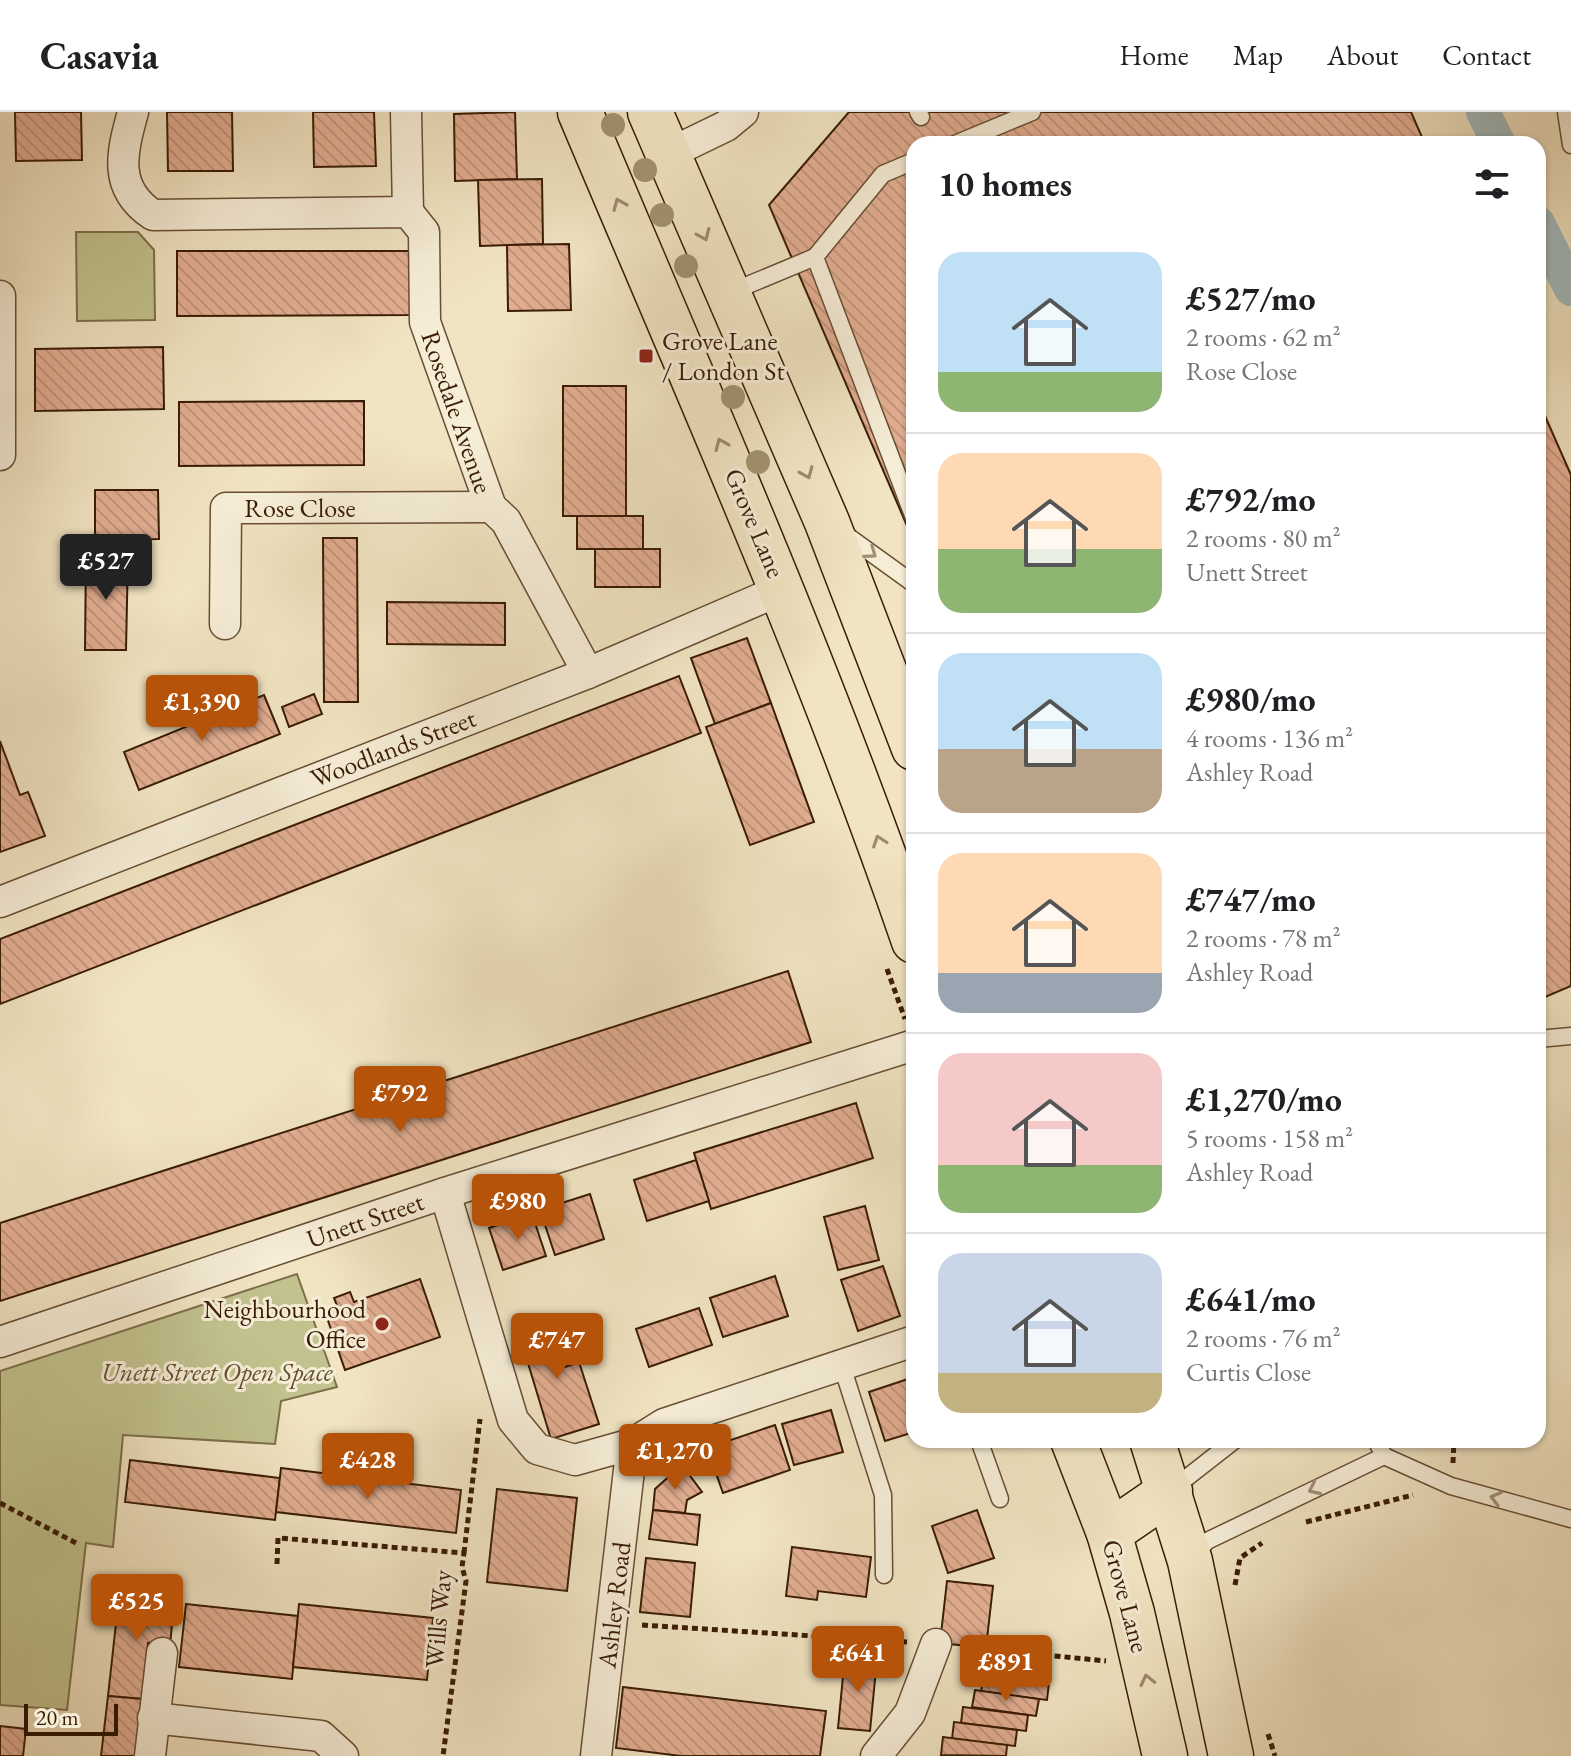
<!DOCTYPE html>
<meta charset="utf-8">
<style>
body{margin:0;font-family:"EB Garamond",serif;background:#f2f2f2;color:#202124;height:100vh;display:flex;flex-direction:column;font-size:30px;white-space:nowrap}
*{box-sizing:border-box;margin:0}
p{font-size:26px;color:#757577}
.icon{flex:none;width:44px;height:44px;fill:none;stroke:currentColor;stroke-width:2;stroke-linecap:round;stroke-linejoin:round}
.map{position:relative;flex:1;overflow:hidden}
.details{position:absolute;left:906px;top:24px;width:640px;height:1312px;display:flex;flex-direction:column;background:#fff;border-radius:24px;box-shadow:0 2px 6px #0004}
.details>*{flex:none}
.scale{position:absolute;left:24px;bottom:20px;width:94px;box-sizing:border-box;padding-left:8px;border:4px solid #3a1c05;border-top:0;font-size:22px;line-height:28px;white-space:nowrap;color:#3a1c05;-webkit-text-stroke:6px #f6edd7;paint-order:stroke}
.price{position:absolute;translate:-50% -68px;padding:0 18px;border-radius:8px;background:#b45309;color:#fff;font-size:26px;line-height:52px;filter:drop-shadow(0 2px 4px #0008)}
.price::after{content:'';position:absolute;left:50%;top:48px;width:24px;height:18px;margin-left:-12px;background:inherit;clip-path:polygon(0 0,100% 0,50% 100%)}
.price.on{background:#222;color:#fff}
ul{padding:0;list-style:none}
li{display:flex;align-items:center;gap:24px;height:200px;padding:0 32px}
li+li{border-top:2px solid #e0e0e0}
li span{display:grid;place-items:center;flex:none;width:224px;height:160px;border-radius:24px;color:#555}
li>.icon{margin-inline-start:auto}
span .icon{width:96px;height:96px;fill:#fffc;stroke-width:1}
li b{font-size:34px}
h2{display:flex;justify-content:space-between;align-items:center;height:96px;padding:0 32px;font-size:34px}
header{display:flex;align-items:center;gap:48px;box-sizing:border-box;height:112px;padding:0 40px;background:#fff;border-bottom:2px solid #e0e0e0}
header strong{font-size:38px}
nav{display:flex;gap:44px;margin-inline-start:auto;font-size:28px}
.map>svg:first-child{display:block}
.green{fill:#c1c28e;stroke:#7e6f4a;stroke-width:2}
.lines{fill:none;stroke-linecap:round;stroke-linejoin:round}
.canal{stroke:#a1bbbf;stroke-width:34}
.building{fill:url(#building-back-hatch);stroke:#3a1c05;stroke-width:2}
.lane-casing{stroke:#684e34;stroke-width:19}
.street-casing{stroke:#684e34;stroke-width:33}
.primary-casing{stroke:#3a1c05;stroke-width:47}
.path{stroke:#3a1c05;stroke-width:5;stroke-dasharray:6 4;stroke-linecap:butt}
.lane{stroke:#f6edd7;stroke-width:16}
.street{stroke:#f6edd7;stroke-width:30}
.primary{stroke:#f1e4c2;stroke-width:44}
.tree{fill:#a29271}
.oneway{stroke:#9f8a6d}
.oneway2{stroke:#a18f78}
.poi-dot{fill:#8f2418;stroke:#f6edd7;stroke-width:3}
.labels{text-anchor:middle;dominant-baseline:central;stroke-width:6;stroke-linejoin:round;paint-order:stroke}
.poi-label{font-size:26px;fill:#3a1c05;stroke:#f6edd7;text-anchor:start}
.street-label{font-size:26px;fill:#3a1c05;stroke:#f6edd7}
.park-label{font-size:26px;font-style:italic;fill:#624e2e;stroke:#f6edd7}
</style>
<header>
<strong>Casavia</strong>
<nav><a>Home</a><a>Map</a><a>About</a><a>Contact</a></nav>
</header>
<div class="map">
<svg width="1571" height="1644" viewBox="0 0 1571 1644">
<defs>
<pattern id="building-back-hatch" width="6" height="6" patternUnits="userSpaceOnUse" patternTransform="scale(2)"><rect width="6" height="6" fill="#e2ae91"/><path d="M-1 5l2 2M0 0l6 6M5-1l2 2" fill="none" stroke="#c3957c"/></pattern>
</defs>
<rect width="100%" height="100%" fill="#f1e4c2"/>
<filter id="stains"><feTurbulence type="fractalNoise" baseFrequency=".0025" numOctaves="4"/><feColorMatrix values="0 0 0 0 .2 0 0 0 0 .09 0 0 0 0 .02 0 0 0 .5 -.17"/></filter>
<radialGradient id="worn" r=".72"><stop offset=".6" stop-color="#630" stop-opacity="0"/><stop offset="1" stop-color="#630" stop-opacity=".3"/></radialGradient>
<!-- green -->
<g class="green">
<polygon points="76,120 138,120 154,138 155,208 77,209"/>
<polygon points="297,1162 337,1275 281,1289 275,1332 123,1323 113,1435 86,1431 67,1598 0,1593 0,1259"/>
</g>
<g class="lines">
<!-- canal -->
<g class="canal">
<polyline points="1483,0 1499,32"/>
<polyline points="1538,111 1571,177"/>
</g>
</g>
<!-- building -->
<g class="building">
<polygon points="15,0 81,0 82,48 16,49"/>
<polygon points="167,0 232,0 233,59 168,59"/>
<polygon points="313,0 374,0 376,54 314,55"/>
<polygon points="515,0 517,67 455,69 454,2"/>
<polygon points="849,0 1411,0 1425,32 914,32 914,430 769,93"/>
<polygon points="542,67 543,132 480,134 478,68"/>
<polygon points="569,132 571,198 508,199 507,133"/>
<polygon points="177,139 410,139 410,203 177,204"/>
<polygon points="163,235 164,297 35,299 35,237"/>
<rect x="563" y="274" width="63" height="130"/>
<polygon points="1538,288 1571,363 1571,874 1538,888"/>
<polygon points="364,289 364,353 179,354 179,290"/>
<polygon points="95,378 158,378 159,427 95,428"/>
<rect x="577" y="404" width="66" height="33"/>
<polygon points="323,426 357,426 358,590 324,590"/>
<rect x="595" y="437" width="65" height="38"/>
<polygon points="86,442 128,443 126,538 85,538"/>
<polygon points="387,490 505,491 505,533 387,532"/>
<polygon points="747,526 771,591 715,612 691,546"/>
<polygon points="679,564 701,621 0,892 0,827"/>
<polygon points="314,582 322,602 289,615 282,595"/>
<polygon points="264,583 280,622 139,678 124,640"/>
<polygon points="771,591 814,710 750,733 706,615"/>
<polygon points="0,629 20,683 28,680 45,724 0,740"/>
<polygon points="788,859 811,930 0,1189 0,1111"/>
<polygon points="856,991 873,1046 711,1097 694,1041"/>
<polygon points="696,1048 709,1089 647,1109 634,1068"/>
<polygon points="590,1082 604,1127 555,1143 540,1098"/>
<polygon points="865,1094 879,1148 838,1158 824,1105"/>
<polygon points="532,1102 546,1144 503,1158 489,1116"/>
<polygon points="883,1154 900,1204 858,1219 841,1168"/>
<polygon points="775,1164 788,1204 723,1225 710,1186"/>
<polygon points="420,1167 440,1225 345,1258 325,1200 338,1196 334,1186 350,1180 354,1190"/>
<polygon points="699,1196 712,1233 649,1255 636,1217"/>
<polygon points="549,1204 565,1255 579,1250 599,1312 551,1327 517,1215"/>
<polygon points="914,1265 914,1320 885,1329 869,1280"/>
<polygon points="831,1298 843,1340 794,1353 782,1312"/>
<polygon points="775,1313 790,1358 723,1381 707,1336"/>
<polygon points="130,1348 280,1366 275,1408 125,1390"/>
<polygon points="682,1353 702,1380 687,1388 685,1401 653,1398 655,1377"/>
<polygon points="281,1356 461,1378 456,1421 276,1400"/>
<polygon points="497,1377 577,1386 567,1479 487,1470"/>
<polygon points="653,1398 700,1403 697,1433 649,1427"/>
<polygon points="977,1398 994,1446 948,1461 932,1414"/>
<polygon points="792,1435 871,1445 866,1485 818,1479 817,1488 786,1484"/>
<polygon points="646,1446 695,1451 690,1505 640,1500"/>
<polygon points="947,1469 993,1474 986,1536 940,1531"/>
<polygon points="119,1484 174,1490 170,1534 148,1531 142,1587 108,1584"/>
<polygon points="186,1492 298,1504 292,1567 179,1555"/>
<polygon points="299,1492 433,1506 427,1568 293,1555"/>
<polygon points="845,1544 877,1547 870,1619 838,1616"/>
<polygon points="986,1545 1051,1553 1047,1588 981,1580"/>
<polygon points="623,1575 826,1599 820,1644 681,1644 616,1636"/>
<polygon points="975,1578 1039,1587 1036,1604 972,1595"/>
<polygon points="108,1584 142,1587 135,1644 101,1644"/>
<polygon points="963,1595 1028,1603 1026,1619 961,1611"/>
<polygon points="954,1610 1017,1618 1015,1634 952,1627"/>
<polygon points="0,1614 26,1617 23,1644 0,1644"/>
<polygon points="943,1625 1007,1633 1006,1644 941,1643"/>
</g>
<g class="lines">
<!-- lane casing -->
<g class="lane-casing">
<g id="lane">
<polyline points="918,0 921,5"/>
<polyline points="1566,0 1571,33"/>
<polyline points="955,32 1032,0"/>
<polyline points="815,145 883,62 914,49"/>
<polyline points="731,180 815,145 914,406"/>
<polyline points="842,420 914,472"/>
<polyline points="1538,927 1571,924"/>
<polyline points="841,1251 883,1383 884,1463"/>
<polyline points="979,1328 1000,1387"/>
<polyline points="1376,1328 1384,1344 1451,1374 1571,1407"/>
<polyline points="1171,1378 1235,1328"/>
<polyline points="1193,1445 1207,1429 1384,1344"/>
</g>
</g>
<!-- street casing -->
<g class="street-casing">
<g id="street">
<path d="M133 0C122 40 112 76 153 103L408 100 424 120 425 210 491 395 506 409 588 561"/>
<polyline points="406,0 408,100"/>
<polyline points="668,42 726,14 743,0"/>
<polyline points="0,184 0,343"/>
<polyline points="225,512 226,396 491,395"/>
<polyline points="0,790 588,561 783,477"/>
<polyline points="445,1081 513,1308 537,1337 575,1348 632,1332 596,1644"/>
<polyline points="0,1230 445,1081 914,933"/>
<polyline points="632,1332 664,1312 914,1229"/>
<polyline points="153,1606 321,1624 343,1644"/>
<polyline points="150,1644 162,1541"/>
<polyline points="876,1644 910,1601 936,1532"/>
</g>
</g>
<!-- primary casing -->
<g class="primary-casing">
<g id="primary">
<path d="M580 0C696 275 817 547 914 829"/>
<polyline points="650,0 827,410 914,636"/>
<polyline points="1073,1328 1109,1421 1132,1501 1165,1644"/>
<polyline points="1152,1328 1190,1449 1231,1644"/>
<polyline points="1109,1421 1170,1379"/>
</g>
</g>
<!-- path -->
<g class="path">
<polyline points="887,857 905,907"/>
<polyline points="1453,1351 1454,1328"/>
<polyline points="0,1391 76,1431"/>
<polyline points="1306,1410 1413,1383"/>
<polyline points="464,1441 480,1307"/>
<polyline points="277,1452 278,1426 464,1441 462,1455 466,1469 443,1644"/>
<polyline points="1235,1473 1240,1446 1262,1431"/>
<polyline points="642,1513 907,1530"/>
<polyline points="965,1535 1106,1549"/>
<polyline points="1268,1622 1275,1644"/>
</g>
<!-- lane -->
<use href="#lane" class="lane"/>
<!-- street -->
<use href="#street" class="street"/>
<!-- primary -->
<use href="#primary" class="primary"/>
</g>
<!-- trees -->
<g class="tree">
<circle cx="613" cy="13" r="12"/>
<circle cx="645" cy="58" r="12"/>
<circle cx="662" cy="103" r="12"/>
<circle cx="686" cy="154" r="12"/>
<circle cx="733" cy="285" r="12"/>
<circle cx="758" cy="350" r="12"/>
</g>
<!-- one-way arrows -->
<defs><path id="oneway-chevron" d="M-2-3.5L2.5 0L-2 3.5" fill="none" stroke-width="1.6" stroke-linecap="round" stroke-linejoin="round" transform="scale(2)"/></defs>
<g class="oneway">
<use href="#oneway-chevron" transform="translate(619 92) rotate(-113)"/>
<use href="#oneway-chevron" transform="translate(704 123) rotate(67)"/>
<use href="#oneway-chevron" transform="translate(721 332) rotate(-113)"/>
<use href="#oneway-chevron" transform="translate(807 361) rotate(67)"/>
<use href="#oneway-chevron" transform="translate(879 729) rotate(-109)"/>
<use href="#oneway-chevron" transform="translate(1147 1568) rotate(-103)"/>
</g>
<g class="oneway2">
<use href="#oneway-chevron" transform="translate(871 441) rotate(36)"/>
<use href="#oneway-chevron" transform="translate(1314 1377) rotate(155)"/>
<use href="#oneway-chevron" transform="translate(1496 1386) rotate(-165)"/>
</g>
<!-- markers -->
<g class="poi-dot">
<rect x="638" y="236" width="16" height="16" rx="4"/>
<circle cx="382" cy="1212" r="8"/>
</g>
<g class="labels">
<!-- poi labels -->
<g class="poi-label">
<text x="662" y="229">Grove Lane<tspan x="662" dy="30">/ London St</tspan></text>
<text x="366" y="1197" text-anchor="end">Neighbourhood<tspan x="366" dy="30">Office</tspan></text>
</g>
<!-- street labels -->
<g class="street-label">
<text transform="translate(457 300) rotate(71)">Rosedale Avenue</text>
<text x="300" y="396">Rose Close</text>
<text transform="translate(755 411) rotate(67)">Grove Lane</text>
<text transform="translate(393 636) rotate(-21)">Woodlands Street</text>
<text transform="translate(365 1108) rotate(-19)">Unett Street</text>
<text transform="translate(1126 1484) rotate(75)">Grove Lane</text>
<text transform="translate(614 1493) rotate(-83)">Ashley Road</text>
<text transform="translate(438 1507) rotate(-85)">Wills Way</text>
</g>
<!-- park labels -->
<g class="park-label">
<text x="217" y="1260">Unett Street Open Space</text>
</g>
</g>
<rect width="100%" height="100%" filter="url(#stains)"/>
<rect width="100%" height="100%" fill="url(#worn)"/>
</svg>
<div class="scale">20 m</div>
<b class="price on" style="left:106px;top:490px">£527</b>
<b class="price" style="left:202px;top:631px">£1,390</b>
<b class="price" style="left:400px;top:1022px">£792</b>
<b class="price" style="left:518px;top:1130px">£980</b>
<b class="price" style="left:557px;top:1269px">£747</b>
<b class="price" style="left:675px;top:1380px">£1,270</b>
<b class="price" style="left:368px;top:1389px">£428</b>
<b class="price" style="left:137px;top:1530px">£525</b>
<b class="price" style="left:858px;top:1582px">£641</b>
<b class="price" style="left:1006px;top:1591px">£891</b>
<section class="details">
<h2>10 homes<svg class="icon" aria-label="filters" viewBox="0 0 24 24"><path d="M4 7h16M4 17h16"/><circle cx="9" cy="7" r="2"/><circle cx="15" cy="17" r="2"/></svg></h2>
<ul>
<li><span style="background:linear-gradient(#bfe0f5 75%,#8fb573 0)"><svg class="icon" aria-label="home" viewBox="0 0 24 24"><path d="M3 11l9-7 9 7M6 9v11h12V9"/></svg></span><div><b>£527/mo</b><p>2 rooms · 62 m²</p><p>Rose Close</p></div></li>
<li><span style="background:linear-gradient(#ffd9b3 60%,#8fb573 0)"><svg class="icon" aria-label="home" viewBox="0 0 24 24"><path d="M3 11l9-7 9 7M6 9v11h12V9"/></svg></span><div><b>£792/mo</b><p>2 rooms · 80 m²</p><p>Unett Street</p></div></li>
<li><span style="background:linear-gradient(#bfe0f5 60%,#b9a48a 0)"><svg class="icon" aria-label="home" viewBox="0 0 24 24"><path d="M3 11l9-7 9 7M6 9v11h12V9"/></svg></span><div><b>£980/mo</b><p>4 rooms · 136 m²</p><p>Ashley Road</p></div></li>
<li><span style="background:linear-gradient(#ffd9b3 75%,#9aa5b1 0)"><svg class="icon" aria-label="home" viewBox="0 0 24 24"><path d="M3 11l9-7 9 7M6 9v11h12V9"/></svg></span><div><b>£747/mo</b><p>2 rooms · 78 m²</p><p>Ashley Road</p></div></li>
<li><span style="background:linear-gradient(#f6c9c9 70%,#8fb573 0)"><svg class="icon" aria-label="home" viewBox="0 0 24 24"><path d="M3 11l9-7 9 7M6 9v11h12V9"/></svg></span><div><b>£1,270/mo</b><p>5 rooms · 158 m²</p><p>Ashley Road</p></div></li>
<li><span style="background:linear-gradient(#c9d6e8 75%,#c2b280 0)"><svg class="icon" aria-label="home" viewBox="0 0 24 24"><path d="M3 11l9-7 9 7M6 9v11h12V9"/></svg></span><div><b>£641/mo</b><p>2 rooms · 76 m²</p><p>Curtis Close</p></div></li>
</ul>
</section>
</div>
